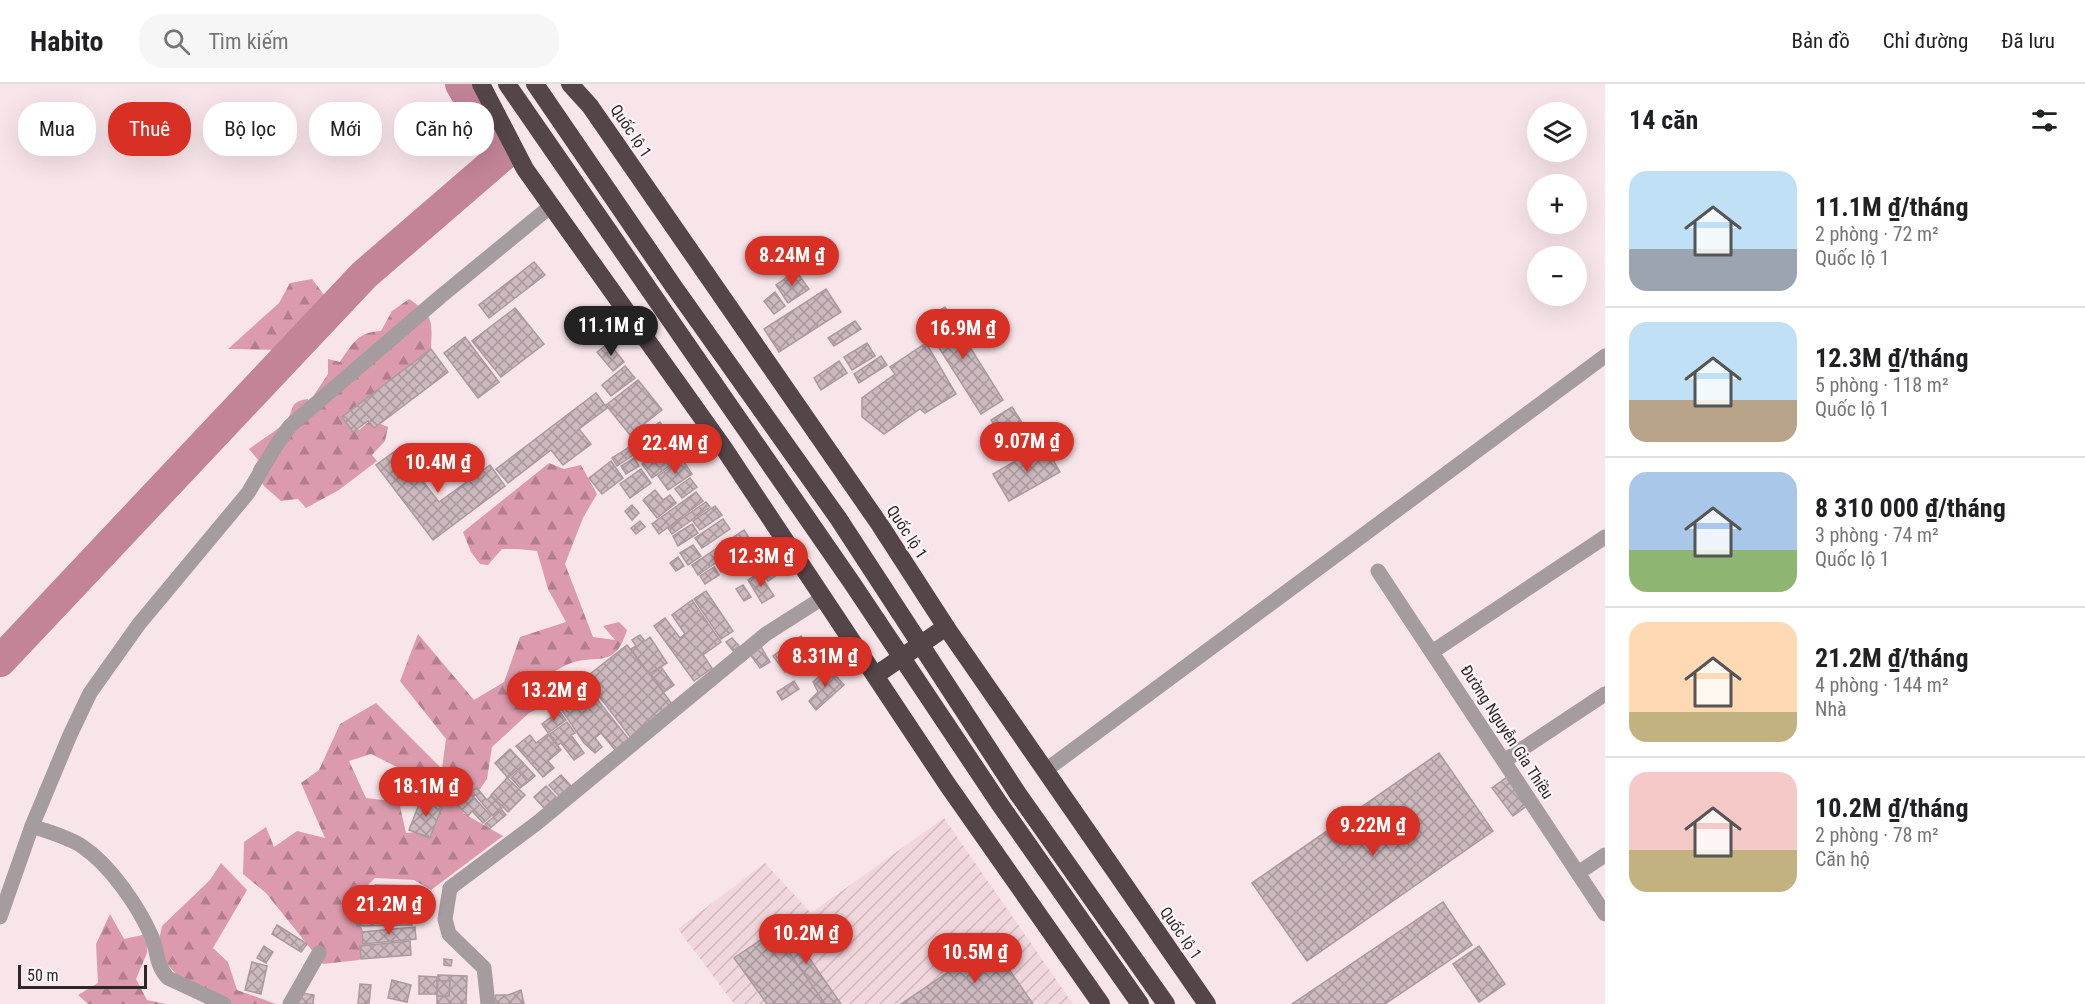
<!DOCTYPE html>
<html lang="vi">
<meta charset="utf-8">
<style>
body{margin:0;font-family:"Roboto Condensed",sans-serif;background:#f6f6f6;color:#202124;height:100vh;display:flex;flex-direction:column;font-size:22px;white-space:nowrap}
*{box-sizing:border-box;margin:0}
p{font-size:20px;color:#757577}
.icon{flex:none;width:33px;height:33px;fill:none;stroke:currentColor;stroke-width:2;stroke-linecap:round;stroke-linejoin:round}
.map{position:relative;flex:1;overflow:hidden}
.drawer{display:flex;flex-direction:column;background:#fff;width:480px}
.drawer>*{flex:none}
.hud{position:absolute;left:18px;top:18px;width:570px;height:54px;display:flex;gap:12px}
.tools{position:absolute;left:1527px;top:18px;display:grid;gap:12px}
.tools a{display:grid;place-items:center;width:60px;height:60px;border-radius:50%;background:#fff;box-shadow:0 6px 24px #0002;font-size:30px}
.scale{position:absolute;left:18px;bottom:15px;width:129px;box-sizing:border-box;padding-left:6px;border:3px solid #2e2729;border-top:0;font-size:16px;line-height:21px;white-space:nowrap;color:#2e2729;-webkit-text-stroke:4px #fdf5f7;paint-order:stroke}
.price{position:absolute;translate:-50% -51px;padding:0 14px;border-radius:21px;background:#d93025;color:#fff;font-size:20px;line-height:39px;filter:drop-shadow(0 2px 3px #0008)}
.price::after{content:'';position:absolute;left:50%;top:36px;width:18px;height:14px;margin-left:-9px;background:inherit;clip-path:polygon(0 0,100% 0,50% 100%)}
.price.current{background:#222;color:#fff}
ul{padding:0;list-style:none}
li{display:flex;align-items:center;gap:18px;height:150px;padding:0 24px}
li+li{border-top:2px solid #e0e0e0}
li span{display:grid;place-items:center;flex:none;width:168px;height:120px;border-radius:18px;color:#555}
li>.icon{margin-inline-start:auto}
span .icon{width:72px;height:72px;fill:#fffc;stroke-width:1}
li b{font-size:26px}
h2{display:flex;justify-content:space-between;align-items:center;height:72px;padding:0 24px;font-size:26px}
.pill{padding:0 21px;border-radius:24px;background:#fff;box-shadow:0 6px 24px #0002;font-size:21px;line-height:54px}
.pill.current{background:#d93025;color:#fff}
header{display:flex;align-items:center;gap:36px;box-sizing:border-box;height:84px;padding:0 30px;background:#fff;border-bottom:2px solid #e0e0e0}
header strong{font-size:28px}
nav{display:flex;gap:33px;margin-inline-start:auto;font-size:21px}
.search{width:420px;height:54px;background:#f6f6f6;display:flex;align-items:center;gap:15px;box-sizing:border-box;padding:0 21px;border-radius:24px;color:#757577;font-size:22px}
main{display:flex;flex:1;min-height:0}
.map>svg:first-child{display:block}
.industrial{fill:url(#industrial-furrows)}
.forest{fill:url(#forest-firs);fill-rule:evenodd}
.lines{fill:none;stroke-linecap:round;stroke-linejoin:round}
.river{stroke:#c28496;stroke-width:32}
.building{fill:url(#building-cross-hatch);stroke:#ab999e;stroke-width:1.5}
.minor{stroke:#a49c9e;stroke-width:15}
.highway{stroke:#544549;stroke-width:18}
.labels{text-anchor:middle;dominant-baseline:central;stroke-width:4.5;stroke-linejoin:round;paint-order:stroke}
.street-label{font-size:16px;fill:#2e2729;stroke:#fdf5f7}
</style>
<header>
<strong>Habito</strong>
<div class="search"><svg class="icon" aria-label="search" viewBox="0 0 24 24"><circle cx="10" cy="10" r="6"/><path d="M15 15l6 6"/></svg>Tìm kiếm</div>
<nav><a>Bản đồ</a><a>Chỉ đường</a><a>Đã lưu</a></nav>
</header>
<main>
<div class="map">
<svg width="1605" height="920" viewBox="0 0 1605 920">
<defs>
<pattern id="industrial-furrows" width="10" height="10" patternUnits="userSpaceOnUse" patternTransform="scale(1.5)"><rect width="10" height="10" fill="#f1d6dc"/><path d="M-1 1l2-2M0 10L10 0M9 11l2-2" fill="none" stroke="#cfb8bd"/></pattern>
<pattern id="forest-firs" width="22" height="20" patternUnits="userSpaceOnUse" patternTransform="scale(1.5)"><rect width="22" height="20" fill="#db9bad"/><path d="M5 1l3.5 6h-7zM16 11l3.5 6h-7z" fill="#b27e8d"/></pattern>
<pattern id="building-cross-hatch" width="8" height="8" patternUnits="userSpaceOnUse" patternTransform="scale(1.5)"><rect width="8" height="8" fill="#ccbabf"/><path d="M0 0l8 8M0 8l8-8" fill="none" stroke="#a6979b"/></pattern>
</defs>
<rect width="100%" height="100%" fill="#f8e5ea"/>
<!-- industrial -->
<polygon class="industrial" points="944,734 1073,920 734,920 678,845 765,779 811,829"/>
<!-- forest -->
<g class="forest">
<polygon points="364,191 293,266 228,265 279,219 290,199 312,195 328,216 340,197"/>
<path d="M409 215C434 232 432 236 431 265L347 331 359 346 371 336 388 343 385 357 372 371 377 377 339 406 306 424 298 415 281 417 264 402 253 385 258 376 249 365C259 357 279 346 287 336 295 325 288 318 308 315L312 327 314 311 328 290V275L340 278C351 261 359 247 381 247L392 227Z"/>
<path d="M549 379 564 385 581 381 597 410 583 434 565 480 593 553 615 556 603 542 619 538 627 546C615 585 599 570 571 579 563 582 556 587 549 590L552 618 529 629 492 663 487 695 463 729 503 752 431 806 414 796 375 794 360 809 358 837 373 866 359 876 323 880 266 809 243 790 244 758 266 743 274 763 297 747 325 754 301 699 319 686 340 640 376 619 442 685 446 655 400 597 418 550 474 616 504 598 520 553 566 538 548 505 537 467 518 465H502L488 481 480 480 471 468 463 448ZM371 670 409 689 424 718 426 747 406 749 399 718 366 714 349 677Z"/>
<polygon points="221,779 247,806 213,864 228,878 237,906 276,920 205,920 156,869 162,842 210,796"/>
<polygon points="110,830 124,855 147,850 147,869 136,895 147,916 166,920 88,920 78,911 98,899 96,860"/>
</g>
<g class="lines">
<!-- river -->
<polyline class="river" points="0,577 364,191 503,71 461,0"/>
</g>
<!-- building -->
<g class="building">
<polygon points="534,178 545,191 489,234 479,221"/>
<polygon points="796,187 809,205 788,219 776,201"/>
<polygon points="826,205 841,228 779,268 764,245"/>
<polygon points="775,208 785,222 774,230 764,217"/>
<polygon points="945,223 1003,316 981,330 922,237"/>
<polygon points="515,224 544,260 501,293 472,257"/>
<polygon points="855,237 861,245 834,262 828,254"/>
<polygon points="465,253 499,298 478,314 444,269"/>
<polygon points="609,259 624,278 613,287 597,268"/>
<polygon points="867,259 875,272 852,286 844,273"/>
<polygon points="926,259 956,310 925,329 920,325 884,350 862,333 862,314 895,290 890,283"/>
<polygon points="431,265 448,288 374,344 368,337 353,348 342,333"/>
<polygon points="881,272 887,281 859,299 854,290"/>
<polygon points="839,277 847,289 821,306 814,294"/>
<polygon points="625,282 635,294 611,312 602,301"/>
<polygon points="638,296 662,326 630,351 606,321"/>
<polygon points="596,309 607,324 579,345 591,360 563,381 551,366 508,399 496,385"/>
<polygon points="1012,323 1030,351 1008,364 991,336"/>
<polygon points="660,338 672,357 652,370 640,351"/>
<polygon points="1044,360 1060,388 1009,417 993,390"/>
<polygon points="669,361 679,375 652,394 642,380"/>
<polygon points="631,362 636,369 617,382 612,374"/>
<polygon points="398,365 439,418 490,381 505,402 433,456 376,381"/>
<polygon points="634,374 639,382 626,390 621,382"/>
<polygon points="682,375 692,390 668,406 658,392"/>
<polygon points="611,377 623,394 602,410 589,394"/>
<polygon points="641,385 651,399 630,414 620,400"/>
<polygon points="690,394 697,403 682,414 675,405"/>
<polygon points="655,406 663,416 670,411 676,419 657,434 643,416"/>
<polygon points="696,408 703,417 659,450 652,440"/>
<polygon points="706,418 710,423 672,450 668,444"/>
<polygon points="632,421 639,429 632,436 625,427"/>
<polygon points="715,422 722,431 700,446 693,437"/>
<polygon points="723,435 730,445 702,464 695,454"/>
<polygon points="640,437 645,443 636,450 631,444"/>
<polygon points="692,440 698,449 678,462 673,452"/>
<polygon points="744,446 750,455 698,491 692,481"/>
<polygon points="757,455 761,461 750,469 746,462"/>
<polygon points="693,461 701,472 688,481 680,469"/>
<polygon points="742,463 748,472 721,488 716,479"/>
<polygon points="678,473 684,482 676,487 670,479"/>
<polygon points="769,473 778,490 768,497 757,480"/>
<polygon points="714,483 719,491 705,500 700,492"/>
<polygon points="759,489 774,512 762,519 748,496"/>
<polygon points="743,501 751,513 744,517 736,505"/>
<polygon points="706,507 733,547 721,555 694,515"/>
<polygon points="692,516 721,558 703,571 712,584 694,597 654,542 665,534 680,554 685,550 672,531"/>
<polygon points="640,551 645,557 650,553 667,579 649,590 631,565 636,562 632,556"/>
<polygon points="801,552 809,563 805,566 809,572 785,588 773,572"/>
<polygon points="732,554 739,562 733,567 726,558"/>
<polygon points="627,561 673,621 631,654 585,594"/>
<polygon points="761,563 770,578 760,584 750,570"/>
<polygon points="661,583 674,601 664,608 651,591"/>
<polygon points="829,584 844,601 816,626 809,617 818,608 813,598"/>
<polygon points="794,597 799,605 782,616 777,608"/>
<polygon points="586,601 630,657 616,667 601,649 595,654 602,663 595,669 584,659 559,622"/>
<polygon points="559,627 566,636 548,649 542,640"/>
<polygon points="567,638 575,649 571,651 584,669 574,676 561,659 558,661 550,650"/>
<polygon points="548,650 561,666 548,677 554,684 543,693 516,662 530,651 536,659"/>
<polygon points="510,665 524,680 508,694 495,679"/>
<polygon points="1439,669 1493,747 1307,877 1252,799"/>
<polygon points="525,681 535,692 529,697 519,686"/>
<polygon points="518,687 528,698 520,704 511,694"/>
<polygon points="561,691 571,702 559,712 549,701"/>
<polygon points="1507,693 1528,721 1513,732 1492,704"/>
<polygon points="507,694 525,711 508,728 491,711"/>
<polygon points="546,702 556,713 544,724 534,713"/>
<polygon points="477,704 487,716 491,712 502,724 493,732 472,707"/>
<polygon points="470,709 491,732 483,739 472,727 468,732 457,720"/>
<polygon points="421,715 442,723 430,754 409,746"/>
<polygon points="502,726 506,731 489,745 485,740"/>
<polygon points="375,801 414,802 413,816 375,815"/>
<polygon points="411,818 412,841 357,842 357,819"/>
<polygon points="1443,818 1472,861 1385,920 1292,920"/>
<polygon points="785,839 841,920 825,920 774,847"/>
<polygon points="277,841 307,860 301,868 272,850"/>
<polygon points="415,843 416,855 363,860 362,848"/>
<polygon points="774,847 825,920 767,920 734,874"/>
<polygon points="410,857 411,871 361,875 360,862"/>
<polygon points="991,859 1033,920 901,920"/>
<polygon points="264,862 273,868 266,879 257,874"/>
<polygon points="1479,862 1505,900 1479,918 1453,880"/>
<polygon points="444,875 452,876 451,882 444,881"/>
<polygon points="252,878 267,882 261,910 245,906"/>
<polygon points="438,891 467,892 466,920 437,920 437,912 449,912 450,897 438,897"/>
<polygon points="419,892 437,893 437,910 419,910"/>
<polygon points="392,896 411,901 407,918 388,914"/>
<polygon points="438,897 450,897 449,912 437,912"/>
<polygon points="360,900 371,901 369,920 358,920"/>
<polygon points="521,906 524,920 494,920 496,911 508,911"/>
<polygon points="296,908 314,911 313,920 294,920"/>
</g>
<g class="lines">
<!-- minor -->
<g class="minor">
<polyline points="1378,487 1605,830"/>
<polyline points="1432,568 1605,453"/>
<polyline points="1504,677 1605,610"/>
<polyline points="1046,686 1605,272"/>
<path d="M32 742C48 748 69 753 83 763 110 781 138 822 151 851 158 866 155 881 168 894L224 920"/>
<polyline points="1578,789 1605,771"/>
<polyline points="0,833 32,742 70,651 90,609 139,540 248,409 277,360 290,342 440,213 551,122"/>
<polyline points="290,920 319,869"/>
<polyline points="488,920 484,884 449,850 445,835 450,804 537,739 766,550 824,513"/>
</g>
<!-- highway -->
<g class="highway">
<polyline points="481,0 525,85 723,363 947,700 1101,920"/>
<polyline points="507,0 852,499 999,719 1140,920"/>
<polyline points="535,0 674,203 838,434 1018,710 1166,920"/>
<polyline points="570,0 590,22 880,441 946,543 1207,920"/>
<polyline points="876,591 946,543"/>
</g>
</g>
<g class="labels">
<!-- street labels -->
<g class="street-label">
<text transform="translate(631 47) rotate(56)">Quốc lộ 1</text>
<text transform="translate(907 448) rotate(57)">Quốc lộ 1</text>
<text transform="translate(1507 648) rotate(57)">Đường Nguyễn Gia Thiều</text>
<text transform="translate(1181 849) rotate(55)">Quốc lộ 1</text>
</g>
</g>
</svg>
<div class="tools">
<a><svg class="icon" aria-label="layers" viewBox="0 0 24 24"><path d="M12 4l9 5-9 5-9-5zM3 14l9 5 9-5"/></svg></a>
<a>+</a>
<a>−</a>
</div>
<div class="scale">50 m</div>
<b class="price" style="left:792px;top:203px">8.24M ₫</b>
<b class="price current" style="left:611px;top:273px">11.1M ₫</b>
<b class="price" style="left:963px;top:276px">16.9M ₫</b>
<b class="price" style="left:1027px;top:389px">9.07M ₫</b>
<b class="price" style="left:675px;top:391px">22.4M ₫</b>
<b class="price" style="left:438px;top:410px">10.4M ₫</b>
<b class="price" style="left:761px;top:504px">12.3M ₫</b>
<b class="price" style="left:825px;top:604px">8.31M ₫</b>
<b class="price" style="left:554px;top:638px">13.2M ₫</b>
<b class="price" style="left:426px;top:734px">18.1M ₫</b>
<b class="price" style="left:1373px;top:773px">9.22M ₫</b>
<b class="price" style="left:389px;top:852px">21.2M ₫</b>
<b class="price" style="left:806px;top:881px">10.2M ₫</b>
<b class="price" style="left:975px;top:900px">10.5M ₫</b>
<div class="hud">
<a class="pill">Mua</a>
<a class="pill current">Thuê</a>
<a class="pill">Bộ lọc</a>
<a class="pill">Mới</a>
<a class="pill">Căn hộ</a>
</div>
</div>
<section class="drawer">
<h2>14 căn<svg class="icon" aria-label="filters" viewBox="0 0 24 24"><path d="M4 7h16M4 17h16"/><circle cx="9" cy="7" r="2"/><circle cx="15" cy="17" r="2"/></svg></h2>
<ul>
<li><span style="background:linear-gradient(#bfe0f5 65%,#9aa5b1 0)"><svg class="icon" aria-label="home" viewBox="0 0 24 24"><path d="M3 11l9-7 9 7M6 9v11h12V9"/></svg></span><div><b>11.1M ₫/tháng</b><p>2 phòng · 72 m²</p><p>Quốc lộ 1</p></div></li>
<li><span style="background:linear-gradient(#bfe0f5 65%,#b9a48a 0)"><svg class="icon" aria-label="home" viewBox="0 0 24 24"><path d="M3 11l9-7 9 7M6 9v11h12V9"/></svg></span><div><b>12.3M ₫/tháng</b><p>5 phòng · 118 m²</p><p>Quốc lộ 1</p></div></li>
<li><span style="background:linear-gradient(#a9c7e8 65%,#8fb573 0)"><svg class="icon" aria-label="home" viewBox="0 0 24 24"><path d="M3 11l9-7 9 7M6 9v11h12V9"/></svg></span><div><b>8 310 000 ₫/tháng</b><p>3 phòng · 74 m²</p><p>Quốc lộ 1</p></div></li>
<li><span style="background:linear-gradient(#ffd9b3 75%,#c2b280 0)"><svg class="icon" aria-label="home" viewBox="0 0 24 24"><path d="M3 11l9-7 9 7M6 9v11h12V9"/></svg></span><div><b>21.2M ₫/tháng</b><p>4 phòng · 144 m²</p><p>Nhà</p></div></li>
<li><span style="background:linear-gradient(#f6c9c9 65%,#c2b280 0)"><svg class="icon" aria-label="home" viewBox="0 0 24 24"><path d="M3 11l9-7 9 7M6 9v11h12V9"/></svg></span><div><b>10.2M ₫/tháng</b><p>2 phòng · 78 m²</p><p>Căn hộ</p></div></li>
</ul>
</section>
</main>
